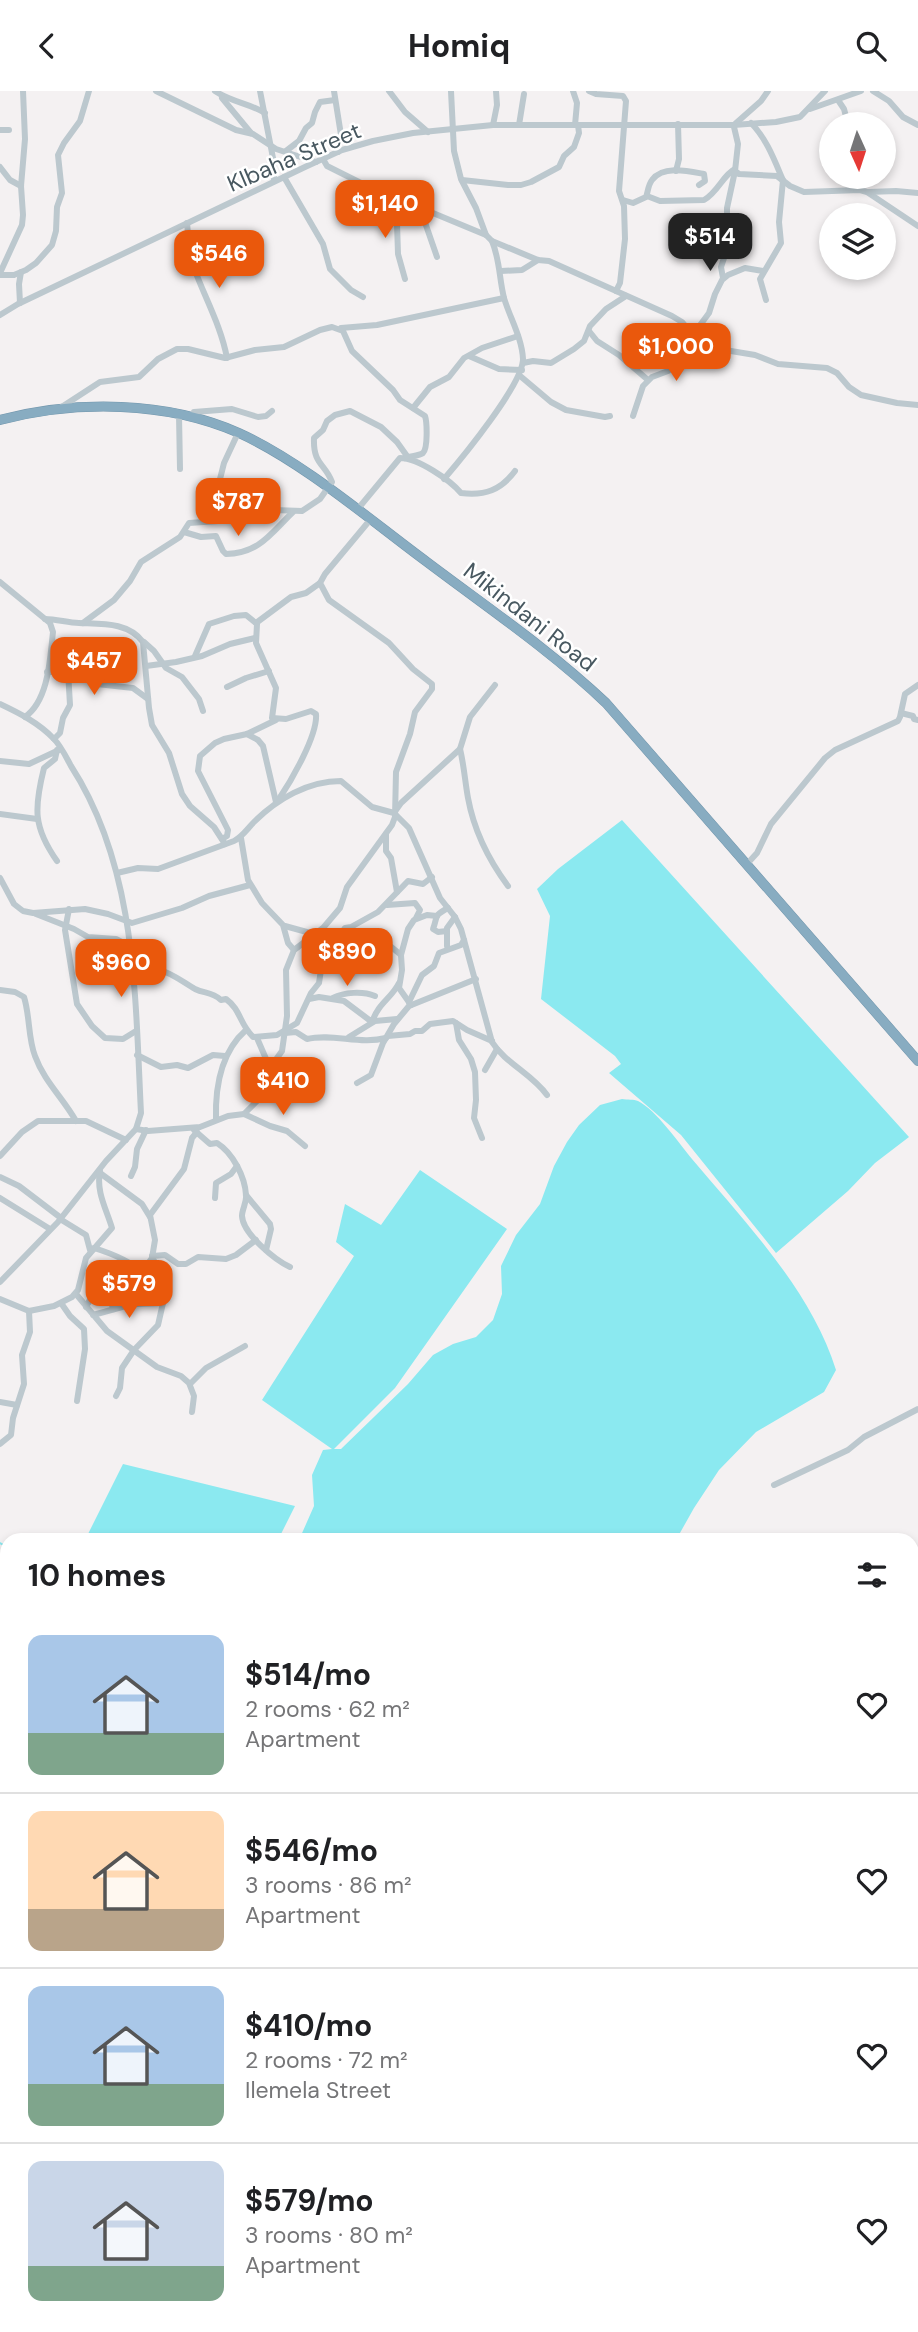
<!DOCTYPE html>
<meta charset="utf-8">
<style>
body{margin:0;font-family:"DM Sans",sans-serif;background:#f2f2f2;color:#202124;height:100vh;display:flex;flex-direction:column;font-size:26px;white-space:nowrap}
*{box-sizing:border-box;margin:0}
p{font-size:23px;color:#757577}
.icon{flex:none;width:38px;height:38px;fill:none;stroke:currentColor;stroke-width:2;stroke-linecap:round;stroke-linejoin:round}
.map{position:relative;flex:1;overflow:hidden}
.panel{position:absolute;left:0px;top:1442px;width:919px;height:800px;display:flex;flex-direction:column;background:#fff;border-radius:21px 21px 0 0;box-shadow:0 4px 10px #0003}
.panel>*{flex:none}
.needle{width:46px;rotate:177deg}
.buttons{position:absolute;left:819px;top:21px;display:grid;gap:14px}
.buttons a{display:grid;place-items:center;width:77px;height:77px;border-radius:50%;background:#fff;box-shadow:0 4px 10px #0003;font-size:35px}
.price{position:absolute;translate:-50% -60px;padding:0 16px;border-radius:14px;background:#ea580c;color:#fff;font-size:23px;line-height:46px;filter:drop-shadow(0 2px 4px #0008)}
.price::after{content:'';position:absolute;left:50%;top:42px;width:21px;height:16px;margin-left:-10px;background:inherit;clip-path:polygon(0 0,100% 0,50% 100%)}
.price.on{background:#222;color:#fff}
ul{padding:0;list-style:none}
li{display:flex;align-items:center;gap:21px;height:175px;padding:0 28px}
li+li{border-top:2px solid #e0e0e0}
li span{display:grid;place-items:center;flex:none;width:196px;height:140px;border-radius:14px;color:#555}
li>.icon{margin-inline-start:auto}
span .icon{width:84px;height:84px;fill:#fffc;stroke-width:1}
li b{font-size:30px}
h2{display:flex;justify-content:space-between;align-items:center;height:84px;padding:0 28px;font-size:30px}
header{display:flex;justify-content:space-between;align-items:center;height:91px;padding:0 28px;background:#fff;font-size:32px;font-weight:700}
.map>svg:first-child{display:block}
.water{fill:#8be9f0}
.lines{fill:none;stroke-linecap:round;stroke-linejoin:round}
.stream{stroke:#8be9f0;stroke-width:2}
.highway-casing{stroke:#7397ad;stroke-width:10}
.minor{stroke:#bcc8ce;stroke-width:6}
.highway{stroke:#88acc1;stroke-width:9}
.labels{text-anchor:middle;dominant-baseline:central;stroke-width:5;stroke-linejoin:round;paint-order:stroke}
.street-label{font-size:23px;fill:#485860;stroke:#fff}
</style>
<header><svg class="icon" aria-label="back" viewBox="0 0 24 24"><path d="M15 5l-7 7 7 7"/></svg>Homiq<svg class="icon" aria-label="search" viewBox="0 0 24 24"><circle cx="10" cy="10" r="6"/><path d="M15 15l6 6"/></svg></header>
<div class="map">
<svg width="918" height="2241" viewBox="0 0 918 2241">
<rect width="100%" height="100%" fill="#f4f1f2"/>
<!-- water -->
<g class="water">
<polygon points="622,729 909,1046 875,1072 848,1100 776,1162 681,1044 609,982 621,973 615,965 541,908 550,825 537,798 558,778"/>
<path d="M622 1008C627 1009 634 1008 638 1010 656 1019 679 1052 692 1068 745 1131 811 1199 836 1279L824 1301 756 1341 719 1379 694 1417 676 1449H299L314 1415 312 1384 323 1359 332 1358 262 1309 354 1165 336 1151 345 1113 381 1134 420 1079 507 1138 395 1297 334 1358H341L408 1293 433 1264 453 1253 476 1246 493 1229 502 1203 501 1175 516 1144 540 1113 554 1075 567 1051 579 1034 600 1014Z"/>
<polygon points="123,1373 295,1415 278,1449 85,1449"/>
<polygon points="912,2086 918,2088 918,2241 65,2241 61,2235 912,2235"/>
<polygon points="7,2160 7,2235 35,2235 32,2241 0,2241 0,2163"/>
</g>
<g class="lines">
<!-- stream -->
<polyline class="stream" points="0,1452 7,1456"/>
<!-- highway casing -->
<g class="highway-casing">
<path id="highway" d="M0 329C76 309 167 310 239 342 303 371 370 429 427 471 488 517 550 559 606 612L918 970"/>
</g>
<!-- minor -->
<g class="minor">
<polyline points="156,0 236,39 253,43 276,58 316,71"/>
<path d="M215 0C231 11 249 12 265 22"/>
<polyline points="260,0 273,67 274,90"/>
<polyline points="334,0 341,44 338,61"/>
<polyline points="389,0 405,21 428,41"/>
<polyline points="451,0 454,60 461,88 476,117 486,144"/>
<polyline points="573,0 577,12 575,34"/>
<polyline points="589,0 596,3 623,5 626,10 619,100 624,115 625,148 620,192 616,200"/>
<polyline points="873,0 889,10 903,26 918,34"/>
<polyline points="222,7 251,42"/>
<polyline points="838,9 844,18 848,33"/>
<polyline points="810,18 861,0"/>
<path d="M751 32C766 47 774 68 782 87"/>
<polyline points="735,33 761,10 768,0"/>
<polyline points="493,34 497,14 496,0"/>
<polyline points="519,34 524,3"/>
<polyline points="734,36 738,53 735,80 739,83 777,85 790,95 804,101 860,99 867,101 918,135"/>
<polyline points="0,39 9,39"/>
<polyline points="286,60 299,50 306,37 312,32 315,21 320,11 335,9"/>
<polyline points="323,68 327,75 363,93 486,144 492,150 538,169 549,170 672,225 682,231 697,249 713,257 755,264 778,273 827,277 837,282 849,296 861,304 897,312 918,314"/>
<polyline points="0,76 10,89 21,95"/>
<polyline points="676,80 679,68 678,33"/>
<polyline points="284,86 323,153 330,178 351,199 363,206"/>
<polyline points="462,89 508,94 521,94 531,91 559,76 564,65 574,56 579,42 578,34"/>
<polyline points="851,99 852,86"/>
<polyline points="868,101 896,100 918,102"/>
<polyline points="386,102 397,132 398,163 405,188"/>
<path d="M647 105 660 110 704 109C718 101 723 84 735 78"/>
<path d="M623 109 633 112 646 106C648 101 648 94 652 89 663 74 688 80 704 83L705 90 699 94"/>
<polyline points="420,117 437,166"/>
<path d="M187 132C188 148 190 162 194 177 205 207 221 235 227 267"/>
<polyline points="501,180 522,179 538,169"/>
<polyline points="0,182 22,134 23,124 21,95 25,48 23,0"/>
<polyline points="0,184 14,184 26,179 36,172 52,154 56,140 57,116 62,102 58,64 64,52 80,30 89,0"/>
<polyline points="723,187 721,176 724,167 722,146 727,128 727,117 735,80"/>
<polyline points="766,209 760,188 781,152 779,131 783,89"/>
<polyline points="20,212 19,193 21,181"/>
<polyline points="0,224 18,213 305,76 342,59 373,50 413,42 493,34 734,34 776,31 800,26 825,0"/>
<polyline points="341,237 377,234 504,207"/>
<polyline points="589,240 597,250 619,264 648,289"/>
<polyline points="469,265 499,278 522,279"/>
<polyline points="523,272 533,270 551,272 574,258 584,250 590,235 606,218 626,205"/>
<polyline points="519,284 551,311 566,319 605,326 610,325"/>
<path d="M60 317 100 291 139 286 158 268 177 258H188L225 267 255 259 284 256 320 239 332 236 343 240 352 260 393 299 400 309 425 325C427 331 428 357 423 362 419 365 409 365 405 367"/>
<polyline points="413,317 430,296 449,286 464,267 482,257 518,245"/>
<polyline points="194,321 232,318 258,326 266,325 272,320"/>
<polyline points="179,324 180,378"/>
<polyline points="633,325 643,295 652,286 668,280 684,265 692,245 709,222 715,203 722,189 728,184 745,177 763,180"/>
<path d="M444 388C462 367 523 293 523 268 522 247 510 227 504 207 499 187 500 169 492 150"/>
<path d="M357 419 400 367C418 367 450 389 461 402 485 405 501 399 515 380"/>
<polyline points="218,429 218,396 224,372 238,342"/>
<path d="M184 441 201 446 216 445 223 460 226 463C260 462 271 442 293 421"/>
<path d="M0 491 50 532 53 541C50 567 49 609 25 626"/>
<path d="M45 528C57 528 68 532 79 532 102 533 128 531 143 551L149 617 152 634 169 662 182 703 190 715 214 736 225 753"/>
<path d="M83 532 114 509 130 490 141 471 180 446 189 432 247 428 274 419 302 420 320 408 332 391C325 372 313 374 314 347L323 339 327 330 335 324 350 320 381 336 397 351 407 365"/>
<polyline points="256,532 291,506 306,502 320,492"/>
<polyline points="144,551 154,560 166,577 182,586 199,608 203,620"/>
<path d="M195 565 209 533 234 525 246 524 257 533 256 552 276 597 272 627 286 628 311 620 316 623C318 644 291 690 279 708"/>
<polyline points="146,575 176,571 202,565 230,553 255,547"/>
<polyline points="47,581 73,581 97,593 133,597 148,608"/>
<polyline points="227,596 246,587 269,580"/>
<path d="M0 613C19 622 39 632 54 648 61 655 66 666 71 675 137 777 135 905 141 1022L136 1038 106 1070 58 1131 0 1191"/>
<polyline points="901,622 913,625 914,628 918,629"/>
<polyline points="247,643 258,649 263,655 276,711"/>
<polyline points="54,648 60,642 63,627 70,614 68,580"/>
<path d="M460 658C464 674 465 691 468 707 474 740 488 768 508 795"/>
<path d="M57 659 55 668 44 677C34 717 33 736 57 770"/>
<polyline points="0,670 29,673 59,659"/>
<polyline points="396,719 401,712 460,658 470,626 495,594"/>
<polyline points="0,723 37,728"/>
<polyline points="386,743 386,760 391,767 397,801"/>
<polyline points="241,747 248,789 262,812 283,834 288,852 294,859"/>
<polyline points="222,748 227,745 228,739 198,680 200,665 215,652 224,648 247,643 276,629"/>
<polyline points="747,773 757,762 771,733 825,667 835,659 898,630 900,626 905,603 918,594"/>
<path d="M117 782 138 777 158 778 234 750C243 745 247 738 254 731 277 708 308 690 341 690L372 716 394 722 409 737 440 807 455 826 461 838 492 951C505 972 532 983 547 1004"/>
<polyline points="0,787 14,813 23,820 33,822 85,818 108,823 132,832 182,817 209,805 250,794"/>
<polyline points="387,814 415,812 420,819 416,827"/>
<polyline points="69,818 65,839 77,913 92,935 105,947 123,948 136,940"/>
<polyline points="36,823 74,838 88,846 116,848 131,856"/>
<polyline points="285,835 314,843"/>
<path d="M447 840 438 841 433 838C438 825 433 825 448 817"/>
<polyline points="364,842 367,845 383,849 401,864 402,879 399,897 411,914"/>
<polyline points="447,855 447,837 455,826"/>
<polyline points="401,864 408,838 414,829 427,824 437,825"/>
<path d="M134 888C153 865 177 888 195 898 205 903 211 900 221 909L226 908C241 919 239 932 253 946L277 944 297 932 311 902 319 892 322 872 345 837 351 836 378 821 408 790 423 793 432 786"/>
<path d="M0 899 15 901 24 906C30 925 28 947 35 965 44 990 63 1007 76 1030"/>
<path d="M333 907C344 901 363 900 375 905"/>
<path d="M309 908 319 906 344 910 372 931C379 911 391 908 399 892"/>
<polyline points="409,911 422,884 434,875 439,862 461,854 464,849"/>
<polyline points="456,932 459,949 471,968 475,981 476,1009 474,1027 482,1047"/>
<path d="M285 942 296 941 307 948C333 942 360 954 386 947"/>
<polyline points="388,945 410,943 415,940 422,940 430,933 453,930 467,939 492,950"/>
<polyline points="349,946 375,930 397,928"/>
<polyline points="257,947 270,977"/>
<polyline points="137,964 161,976 177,974 188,977 213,964 225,965"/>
<polyline points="485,979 497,958"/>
<polyline points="357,992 371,984 383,952 394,933 409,915 476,888"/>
<polyline points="244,1023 270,1035 287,1040 305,1055"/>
<path d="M216 1029C215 996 221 961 246 939"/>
<polyline points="136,1038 148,1040 200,1036 228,1025 244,1023 258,1009 267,993 272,974 282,960 287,925 286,879 294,859 323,837 340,817 347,796 392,734 395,726 396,681 410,643 415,621 432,598 432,593 413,578 389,552 329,509 320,492 325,483 370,429"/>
<path d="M194 1039 210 1053 217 1052C233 1062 245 1086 246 1104 247 1111 242 1118 242 1125 243 1143 275 1169 290 1176"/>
<polyline points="0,1065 22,1041 38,1030 86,1030 126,1049"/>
<polyline points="100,1082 142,1113 150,1126"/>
<polyline points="131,1085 135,1076 137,1058 146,1039"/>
<polyline points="0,1086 19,1095 61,1127"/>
<polyline points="246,1104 270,1133 271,1138 266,1159"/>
<polyline points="0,1107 50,1138"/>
<polyline points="215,1107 216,1092 231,1083 237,1075"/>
<polyline points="60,1128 86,1144 90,1159"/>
<path d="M94 1157C110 1162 129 1169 142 1181"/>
<polyline points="152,1165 165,1164 178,1173 186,1173 198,1166 226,1168 236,1164 256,1149"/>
<path d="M109 1188 105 1192C110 1201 108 1209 114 1218"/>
<polyline points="140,1193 142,1181 152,1167"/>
<polyline points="76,1203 107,1240 157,1276 181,1285 189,1292 194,1305 192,1321"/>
<path d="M0 1208 29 1220 54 1215 72 1206 78 1199 86 1167 112 1137C106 1117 96 1101 100 1080"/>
<polyline points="61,1212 70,1225 84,1238 85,1258 77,1310"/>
<polyline points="86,1216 92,1205 107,1195"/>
<polyline points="93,1224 133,1213 163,1212"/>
<polyline points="190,1293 206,1277 245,1255"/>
<polyline points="116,1305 120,1297 122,1277 134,1259 158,1234 163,1212 162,1205 165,1198 160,1178 152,1167 155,1149 150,1124 184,1078 192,1047 197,1041"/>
<polyline points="0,1311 17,1314"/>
<polyline points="0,1353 11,1344 13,1327 24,1293 22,1264 30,1241 29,1220"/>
<polyline points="774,1394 848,1359 864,1346 918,1318"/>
<polyline points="0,1563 7,1561"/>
<polyline points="0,1715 7,1717"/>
<polyline points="0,1774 7,1764"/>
<polyline points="0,1786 7,1783"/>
<polyline points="0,1830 7,1832"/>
</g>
<!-- highway -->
<use href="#highway" class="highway"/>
</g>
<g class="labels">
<!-- street labels -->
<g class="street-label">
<text transform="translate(294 66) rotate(-23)">KIbaha Street</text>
<text transform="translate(530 526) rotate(38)">Mikindani Road</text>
</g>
</g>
</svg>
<div class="buttons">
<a><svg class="needle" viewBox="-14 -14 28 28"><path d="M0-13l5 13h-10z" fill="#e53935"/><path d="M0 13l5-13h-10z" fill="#757577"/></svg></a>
<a><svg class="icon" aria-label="layers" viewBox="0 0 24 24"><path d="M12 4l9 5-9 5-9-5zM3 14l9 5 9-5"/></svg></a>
</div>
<b class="price" style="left:385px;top:149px">$1,140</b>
<b class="price on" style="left:710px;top:182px">$514</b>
<b class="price" style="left:219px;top:199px">$546</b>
<b class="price" style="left:676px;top:292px">$1,000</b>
<b class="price" style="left:238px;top:447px">$787</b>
<b class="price" style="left:94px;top:606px">$457</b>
<b class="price" style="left:347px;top:897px">$890</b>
<b class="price" style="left:121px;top:908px">$960</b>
<b class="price" style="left:283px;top:1026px">$410</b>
<b class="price" style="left:129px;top:1229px">$579</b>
<section class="panel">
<h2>10 homes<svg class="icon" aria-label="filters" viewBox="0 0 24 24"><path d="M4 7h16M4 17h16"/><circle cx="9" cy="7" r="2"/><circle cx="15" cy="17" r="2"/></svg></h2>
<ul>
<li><span style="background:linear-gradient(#a9c7e8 70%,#7fa58c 0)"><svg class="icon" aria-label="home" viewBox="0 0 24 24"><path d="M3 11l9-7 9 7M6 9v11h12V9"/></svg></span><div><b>$514/mo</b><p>2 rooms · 62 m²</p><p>Apartment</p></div><svg class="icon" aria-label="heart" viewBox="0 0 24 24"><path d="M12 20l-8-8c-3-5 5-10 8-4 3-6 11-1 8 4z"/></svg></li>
<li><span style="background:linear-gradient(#ffd9b3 70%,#b9a48a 0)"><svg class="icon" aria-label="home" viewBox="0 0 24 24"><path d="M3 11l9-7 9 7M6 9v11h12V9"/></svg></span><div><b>$546/mo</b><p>3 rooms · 86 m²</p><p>Apartment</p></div><svg class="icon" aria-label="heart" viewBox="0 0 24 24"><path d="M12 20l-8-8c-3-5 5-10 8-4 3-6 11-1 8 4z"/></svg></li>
<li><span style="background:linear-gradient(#a9c7e8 70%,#7fa58c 0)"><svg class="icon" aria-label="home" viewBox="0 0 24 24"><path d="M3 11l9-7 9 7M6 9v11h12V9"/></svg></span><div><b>$410/mo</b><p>2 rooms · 72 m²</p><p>Ilemela Street</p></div><svg class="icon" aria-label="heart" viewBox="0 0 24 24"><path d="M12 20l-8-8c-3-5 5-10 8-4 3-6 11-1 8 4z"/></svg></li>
<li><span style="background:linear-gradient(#c9d6e8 75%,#7fa58c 0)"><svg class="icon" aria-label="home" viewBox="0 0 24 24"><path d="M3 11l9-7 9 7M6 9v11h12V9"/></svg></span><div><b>$579/mo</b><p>3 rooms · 80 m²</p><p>Apartment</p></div><svg class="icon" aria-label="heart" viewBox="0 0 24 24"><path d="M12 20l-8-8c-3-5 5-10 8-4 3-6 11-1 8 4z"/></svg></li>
</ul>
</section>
</div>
